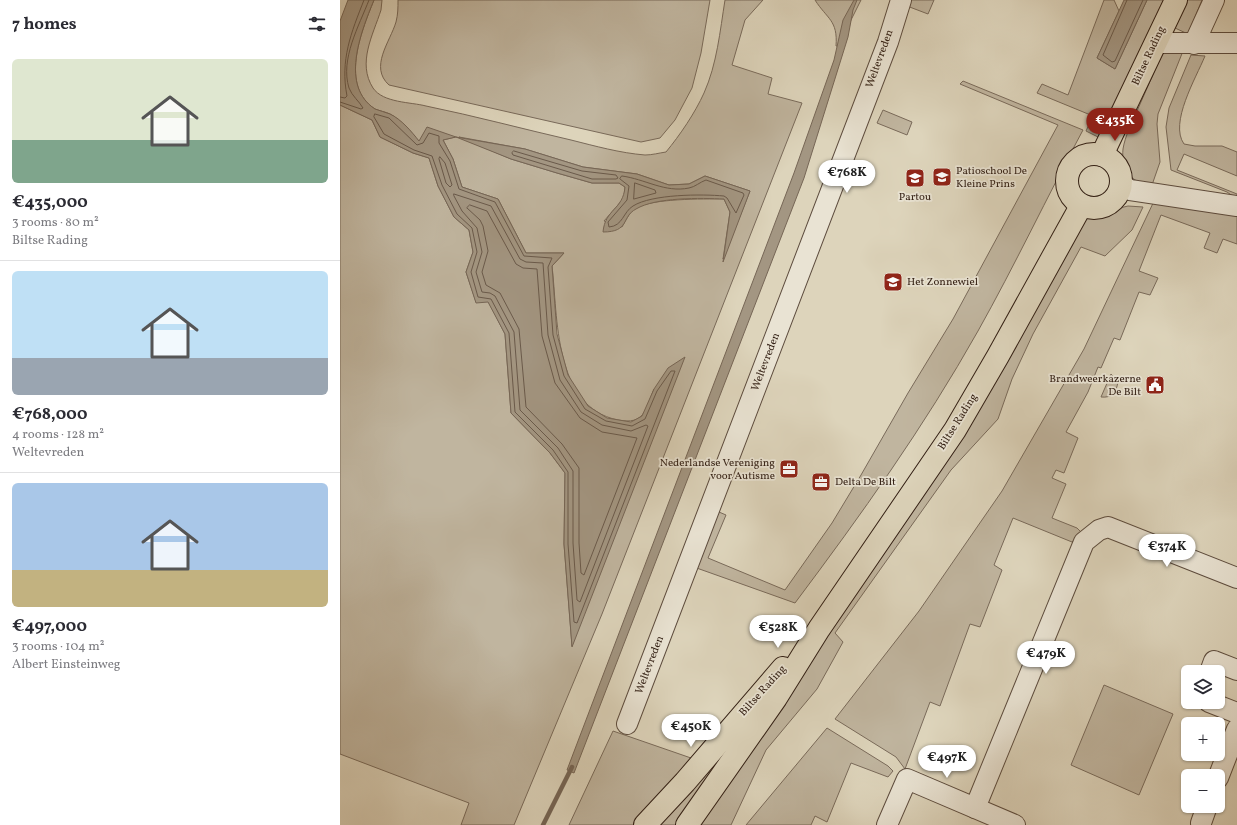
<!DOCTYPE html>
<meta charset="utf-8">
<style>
body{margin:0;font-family:Vollkorn,serif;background:#f2f2f3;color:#2b2b33;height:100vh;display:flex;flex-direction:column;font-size:15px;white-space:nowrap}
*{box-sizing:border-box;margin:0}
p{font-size:13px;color:#7c7c81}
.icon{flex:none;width:22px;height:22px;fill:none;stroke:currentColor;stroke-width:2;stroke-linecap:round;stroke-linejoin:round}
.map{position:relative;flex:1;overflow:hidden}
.panel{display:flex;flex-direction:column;background:#fff;width:340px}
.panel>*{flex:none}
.tools{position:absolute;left:841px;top:665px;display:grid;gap:8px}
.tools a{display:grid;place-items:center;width:44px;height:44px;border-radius:6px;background:#fff;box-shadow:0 1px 3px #0004;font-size:20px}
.price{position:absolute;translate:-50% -34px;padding:0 9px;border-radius:14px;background:#fff;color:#222;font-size:13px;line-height:26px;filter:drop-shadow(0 1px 2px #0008)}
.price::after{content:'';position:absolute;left:50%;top:24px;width:12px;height:9px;margin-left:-6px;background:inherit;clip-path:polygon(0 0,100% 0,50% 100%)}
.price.selected{background:#8f2418;color:#fff}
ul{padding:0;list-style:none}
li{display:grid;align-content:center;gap:8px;height:212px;padding:0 12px}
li+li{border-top:1px solid #e1e1e2}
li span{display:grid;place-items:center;height:124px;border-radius:6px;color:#555}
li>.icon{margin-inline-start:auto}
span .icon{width:72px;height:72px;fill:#fffc;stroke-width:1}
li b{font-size:17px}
h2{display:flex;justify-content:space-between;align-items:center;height:48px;padding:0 12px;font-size:17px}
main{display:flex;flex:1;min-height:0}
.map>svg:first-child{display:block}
.green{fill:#c0b59f;stroke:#796a5a;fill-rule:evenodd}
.water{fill:#a39682;stroke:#766656}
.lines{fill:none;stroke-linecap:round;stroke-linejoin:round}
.shore{stroke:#6a5a4b;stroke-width:1}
.stream{stroke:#766656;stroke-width:4.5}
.minor-casing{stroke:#5d4c3e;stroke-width:22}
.major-casing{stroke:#321f14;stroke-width:24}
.minor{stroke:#e9e3d3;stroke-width:20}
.major{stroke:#ddd4bb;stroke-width:22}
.labels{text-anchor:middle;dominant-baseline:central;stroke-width:3.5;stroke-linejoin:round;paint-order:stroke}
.street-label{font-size:11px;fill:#321f14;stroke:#e9e3d3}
.poi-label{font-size:11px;fill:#321f14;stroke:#e9e3d3;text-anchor:start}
</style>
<main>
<section class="panel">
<h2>7 homes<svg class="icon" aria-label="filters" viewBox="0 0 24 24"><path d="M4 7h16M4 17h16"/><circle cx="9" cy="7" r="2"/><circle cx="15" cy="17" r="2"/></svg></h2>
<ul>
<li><span style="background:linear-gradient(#dfe7d0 65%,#7fa58c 0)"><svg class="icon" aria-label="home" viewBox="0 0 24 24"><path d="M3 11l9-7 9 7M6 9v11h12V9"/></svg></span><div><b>€435,000</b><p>3 rooms · 80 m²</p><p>Biltse Rading</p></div></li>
<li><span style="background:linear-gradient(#bfe0f5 70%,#9aa5b1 0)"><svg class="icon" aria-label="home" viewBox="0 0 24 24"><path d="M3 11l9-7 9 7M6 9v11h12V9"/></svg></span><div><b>€768,000</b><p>4 rooms · 128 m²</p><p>Weltevreden</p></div></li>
<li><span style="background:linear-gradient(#a9c7e8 70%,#c2b280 0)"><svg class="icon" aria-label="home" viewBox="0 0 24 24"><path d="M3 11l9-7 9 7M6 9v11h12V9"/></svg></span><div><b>€497,000</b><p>3 rooms · 104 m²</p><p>Albert Einsteinweg</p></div></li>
</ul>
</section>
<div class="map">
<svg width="897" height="825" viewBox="0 0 897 825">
<rect width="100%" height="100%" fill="#ddd4bb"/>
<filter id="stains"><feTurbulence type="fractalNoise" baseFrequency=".005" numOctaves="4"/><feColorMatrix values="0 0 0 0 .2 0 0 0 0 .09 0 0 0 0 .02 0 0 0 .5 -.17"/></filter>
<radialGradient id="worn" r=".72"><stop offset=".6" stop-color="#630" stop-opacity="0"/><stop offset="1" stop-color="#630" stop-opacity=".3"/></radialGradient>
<!-- green -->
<g class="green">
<path d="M34 0H42L41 10C33 35 17 63 33 88 43 103 71 102 86 106 135 116 183 129 231 140 255 146 280 153 305 155 312 155 319 153 326 152 340 135 355 113 364 93 377 64 380 31 385 0H423L405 20 392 65 432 78 428 94 462 103 262 614 174 825H121L129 803 0 754V105L32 120 40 137 73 153 89 158 98 186 114 217 129 230 133 252 126 272 136 302 148 301 165 334 171 413 210 453 225 473 224 544 232 646 314 389C305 410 305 425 278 420 213 407 218 316 212 266L224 253H186L158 199 122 187 113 159 103 140 115 137 79 142C72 132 61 120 50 114 46 112 40 111 35 109 0 87 20 34 34 0ZM119 137 185 149 243 167 297 174 329 185 349 184 365 176 410 191 383 259 390 212 384 199C364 199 310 198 294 209 289 213 285 222 282 227L264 221 284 198 285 187 279 183H252L217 173 171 159Z"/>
<path d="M58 0H370L361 53 352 88 335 120 320 138 301 142 49 85C29 67 50 42 56 22 58 14 58 8 58 0Z"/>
<path d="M521 0 510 22 503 46H496C498 20 487 19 475 0Z"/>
<polygon points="570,0 594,0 588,14 567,6"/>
<polygon points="764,0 774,0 779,11 757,58 775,69 807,0 826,0 764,131 758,137 746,131 753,116 697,93 702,84 728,95"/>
<polygon points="847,0 862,0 848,34 835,28"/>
<path d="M829 49 843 51 818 114 817 124 820 162 812 185C791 184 781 169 783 149 785 136 792 123 797 111 805 92 814 73 822 54Z"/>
<path d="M851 55 865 56C856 78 829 123 844 144L855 146H882L897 152V176L844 154 837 170 897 194V199L887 192 831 170 826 127 829 108Z"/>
<path d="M623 81 743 130C707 197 675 265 638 331 584 427 521 515 455 603L351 566 372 509 386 515 368 558 445 590 492 523 521 475 568 393 613 319 718 125 620 84Z"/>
<polygon points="543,110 572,122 567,135 537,123"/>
<polygon points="815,199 897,212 897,244 883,239 877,253 864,248 870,233 821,215 799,271 818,278 810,295 799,292 780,340 774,338 761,368 758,367 748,392 726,432 738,438 724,473 716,470 712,478 726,484 712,518 737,528 743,534 732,542 673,518 654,565 662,570 640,627 630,624 600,706 590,702 565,769 556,757 495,719 579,611 662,491 744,349"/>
<polygon points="788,206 803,207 792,230 765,256 741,247 693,334 672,379 658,419 611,470 495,633 503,642 477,689 426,750 391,825 357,825 730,241 747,218 755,214"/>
<path d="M771 374 778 382C776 393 772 398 761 397Z"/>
<polygon points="764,685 833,714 799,795 731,765"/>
<polygon points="426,694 340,825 314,825"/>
<polygon points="487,728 548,766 553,771 548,777 511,763 487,822 475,816 471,825 406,825"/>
<polygon points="273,731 351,758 295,825 229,825"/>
</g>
<!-- water -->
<g class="water">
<path d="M8 0H34C20 34 0 86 35 109 40 111 45 112 50 114 61 119 72 132 79 141L87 127 116 137 185 149 243 167 297 174 329 185 349 184 365 176 410 191 383 262 390 212 384 199C361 198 316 197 296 209 281 217 290 232 263 232 265 209 283 210 285 187L279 183H252L217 173 171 159 116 137 103 140 113 159 122 187 158 199 186 253H224L212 266 217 334 228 375 248 406 267 418 291 422 302 416 314 389 328 368 345 357 232 647 224 544 225 473 210 453 171 413 165 334 148 302 136 303 126 272 133 252 129 230 114 217 98 186 89 158 73 153 40 137 32 120 0 105V21Z"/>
<polygon points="514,0 517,0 513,10 508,37 464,178 234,773 227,770 454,173 494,60 503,20"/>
<polygon points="784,0 807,0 775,69 757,58"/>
</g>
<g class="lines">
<!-- shore -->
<g class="shore">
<polyline points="787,0 763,55 772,62 775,61 803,0"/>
<path d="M0 97 5 98 7 96C0 60 11 33 24 0"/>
<path d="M0 102 21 109 23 108C19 101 12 96 9 88 0 59 19 26 29 0"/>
<polygon points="35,114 49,118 77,145 83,143 89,133 99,136 99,143 110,161 119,189 155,202 184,256 212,258 208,267 213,335 224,376 245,409 266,421 292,426 305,419 317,391 331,371 335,371 237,623 234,622 228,544 228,472 213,450 175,412 169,333 151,299 138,297 131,272 137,252 132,228 117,214 102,185 92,156 74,150 44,134 34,117"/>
<polygon points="174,151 242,171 276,175 278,178 276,179 252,179 173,155 172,153"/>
<polygon points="100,157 105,163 112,185 110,187 106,183 99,159"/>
<path d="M282 176C305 179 325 193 349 188 355 187 360 182 366 180L403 193 404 195 396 213 387 198 384 196C362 194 312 194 293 206 283 212 283 226 269 227L268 222 287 200 289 186 280 179Z"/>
<polygon points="295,183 315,190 316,193 294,199"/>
<polygon points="114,194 151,206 180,259 186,262 203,263 208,335 220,380 241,412 262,425 291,431 306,425 308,426 240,602 237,600 233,543 233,471 218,448 180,410 174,332 155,296 150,293 142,292 136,272 142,252 137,228 122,211 114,196"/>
<polygon points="130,205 147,211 176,264 183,268 197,269 202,336 215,383 240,418 262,432 297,438 244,575 241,573 239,543 239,468 222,444 186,407 179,329 160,293 146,285 142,272 148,251 143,226 140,220 127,208"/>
</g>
<!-- stream -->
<polyline class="stream" points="203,825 232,767"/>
<!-- minor casing -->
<g class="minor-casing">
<g id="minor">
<polyline points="816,43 897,43"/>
<polyline points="854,44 874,0"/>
<polyline points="781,184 790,190 897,206"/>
<polyline points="870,672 874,661 897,670"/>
<polyline points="869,702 897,713"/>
<polyline points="287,724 548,42 561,0"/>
<polyline points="878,778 897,729"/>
<polyline points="635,808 744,542 759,530 768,527 897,578"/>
<polyline points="861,823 867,806"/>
<polyline points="547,825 567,779 675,825"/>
</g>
</g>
<!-- major casing -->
<g class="major-casing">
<g id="major">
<circle cx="754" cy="181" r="27"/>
<polyline points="762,155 836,0"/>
<polyline points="305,825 345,782 443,668"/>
<polyline points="347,825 436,698 479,629 615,430 658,356 741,206"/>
</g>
</g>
<!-- minor -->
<use href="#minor" class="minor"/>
<!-- major -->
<use href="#major" class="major"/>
</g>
<!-- icons -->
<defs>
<g id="school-square" transform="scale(1)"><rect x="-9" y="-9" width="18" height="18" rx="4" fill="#8f2418" stroke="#e9e3d3"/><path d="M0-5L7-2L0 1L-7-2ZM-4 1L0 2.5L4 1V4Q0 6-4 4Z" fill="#fff"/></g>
<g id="civic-square" transform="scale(1)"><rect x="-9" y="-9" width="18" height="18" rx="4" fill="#8f2418" stroke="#e9e3d3"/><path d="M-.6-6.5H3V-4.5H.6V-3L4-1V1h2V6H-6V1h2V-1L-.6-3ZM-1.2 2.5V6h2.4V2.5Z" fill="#fff"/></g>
<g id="office-square" transform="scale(1)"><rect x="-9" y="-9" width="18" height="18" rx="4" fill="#8f2418" stroke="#e9e3d3"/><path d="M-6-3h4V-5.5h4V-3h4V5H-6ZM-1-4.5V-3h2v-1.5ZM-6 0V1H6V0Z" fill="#fff"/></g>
</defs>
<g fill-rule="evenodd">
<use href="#school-square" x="602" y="177"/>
<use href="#school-square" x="575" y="178"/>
<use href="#school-square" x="553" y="282"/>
<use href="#civic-square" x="815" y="385"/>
<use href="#office-square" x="449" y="469"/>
<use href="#office-square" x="481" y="482"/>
</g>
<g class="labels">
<!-- street labels -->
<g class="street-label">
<text transform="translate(809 56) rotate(-65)">Biltse Rading</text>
<text transform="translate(540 59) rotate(-70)">Weltevreden</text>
<text transform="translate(426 362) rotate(-69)">Weltevreden</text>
<text transform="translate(618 422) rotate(-58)">Biltse Rading</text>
<text transform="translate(310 665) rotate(-69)">Weltevreden</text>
<text transform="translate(423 691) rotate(-48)">Biltse Rading</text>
</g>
<!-- poi labels -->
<g class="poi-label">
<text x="616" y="171">Patioschool De<tspan x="616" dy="13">Kleine Prins</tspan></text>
<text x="575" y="197" text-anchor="middle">Partou</text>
<text x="567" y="282">Het Zonnewiel</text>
<text x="801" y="379" text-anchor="end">Brandweerkazerne<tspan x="801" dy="13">De Bilt</tspan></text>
<text x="435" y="463" text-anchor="end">Nederlandse Vereniging<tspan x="435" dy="13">voor Autisme</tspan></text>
<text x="495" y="482">Delta De Bilt</text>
</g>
</g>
<rect width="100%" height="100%" filter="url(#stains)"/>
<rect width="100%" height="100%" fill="url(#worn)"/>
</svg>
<div class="tools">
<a><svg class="icon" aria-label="layers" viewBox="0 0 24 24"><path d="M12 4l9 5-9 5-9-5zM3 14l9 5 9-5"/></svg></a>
<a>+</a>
<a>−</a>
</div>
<b class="price selected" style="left:775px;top:142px">€435K</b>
<b class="price" style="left:507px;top:194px">€768K</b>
<b class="price" style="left:827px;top:568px">€374K</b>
<b class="price" style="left:438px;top:649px">€528K</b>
<b class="price" style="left:706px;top:675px">€479K</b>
<b class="price" style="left:351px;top:748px">€450K</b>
<b class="price" style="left:607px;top:779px">€497K</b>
</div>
</main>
